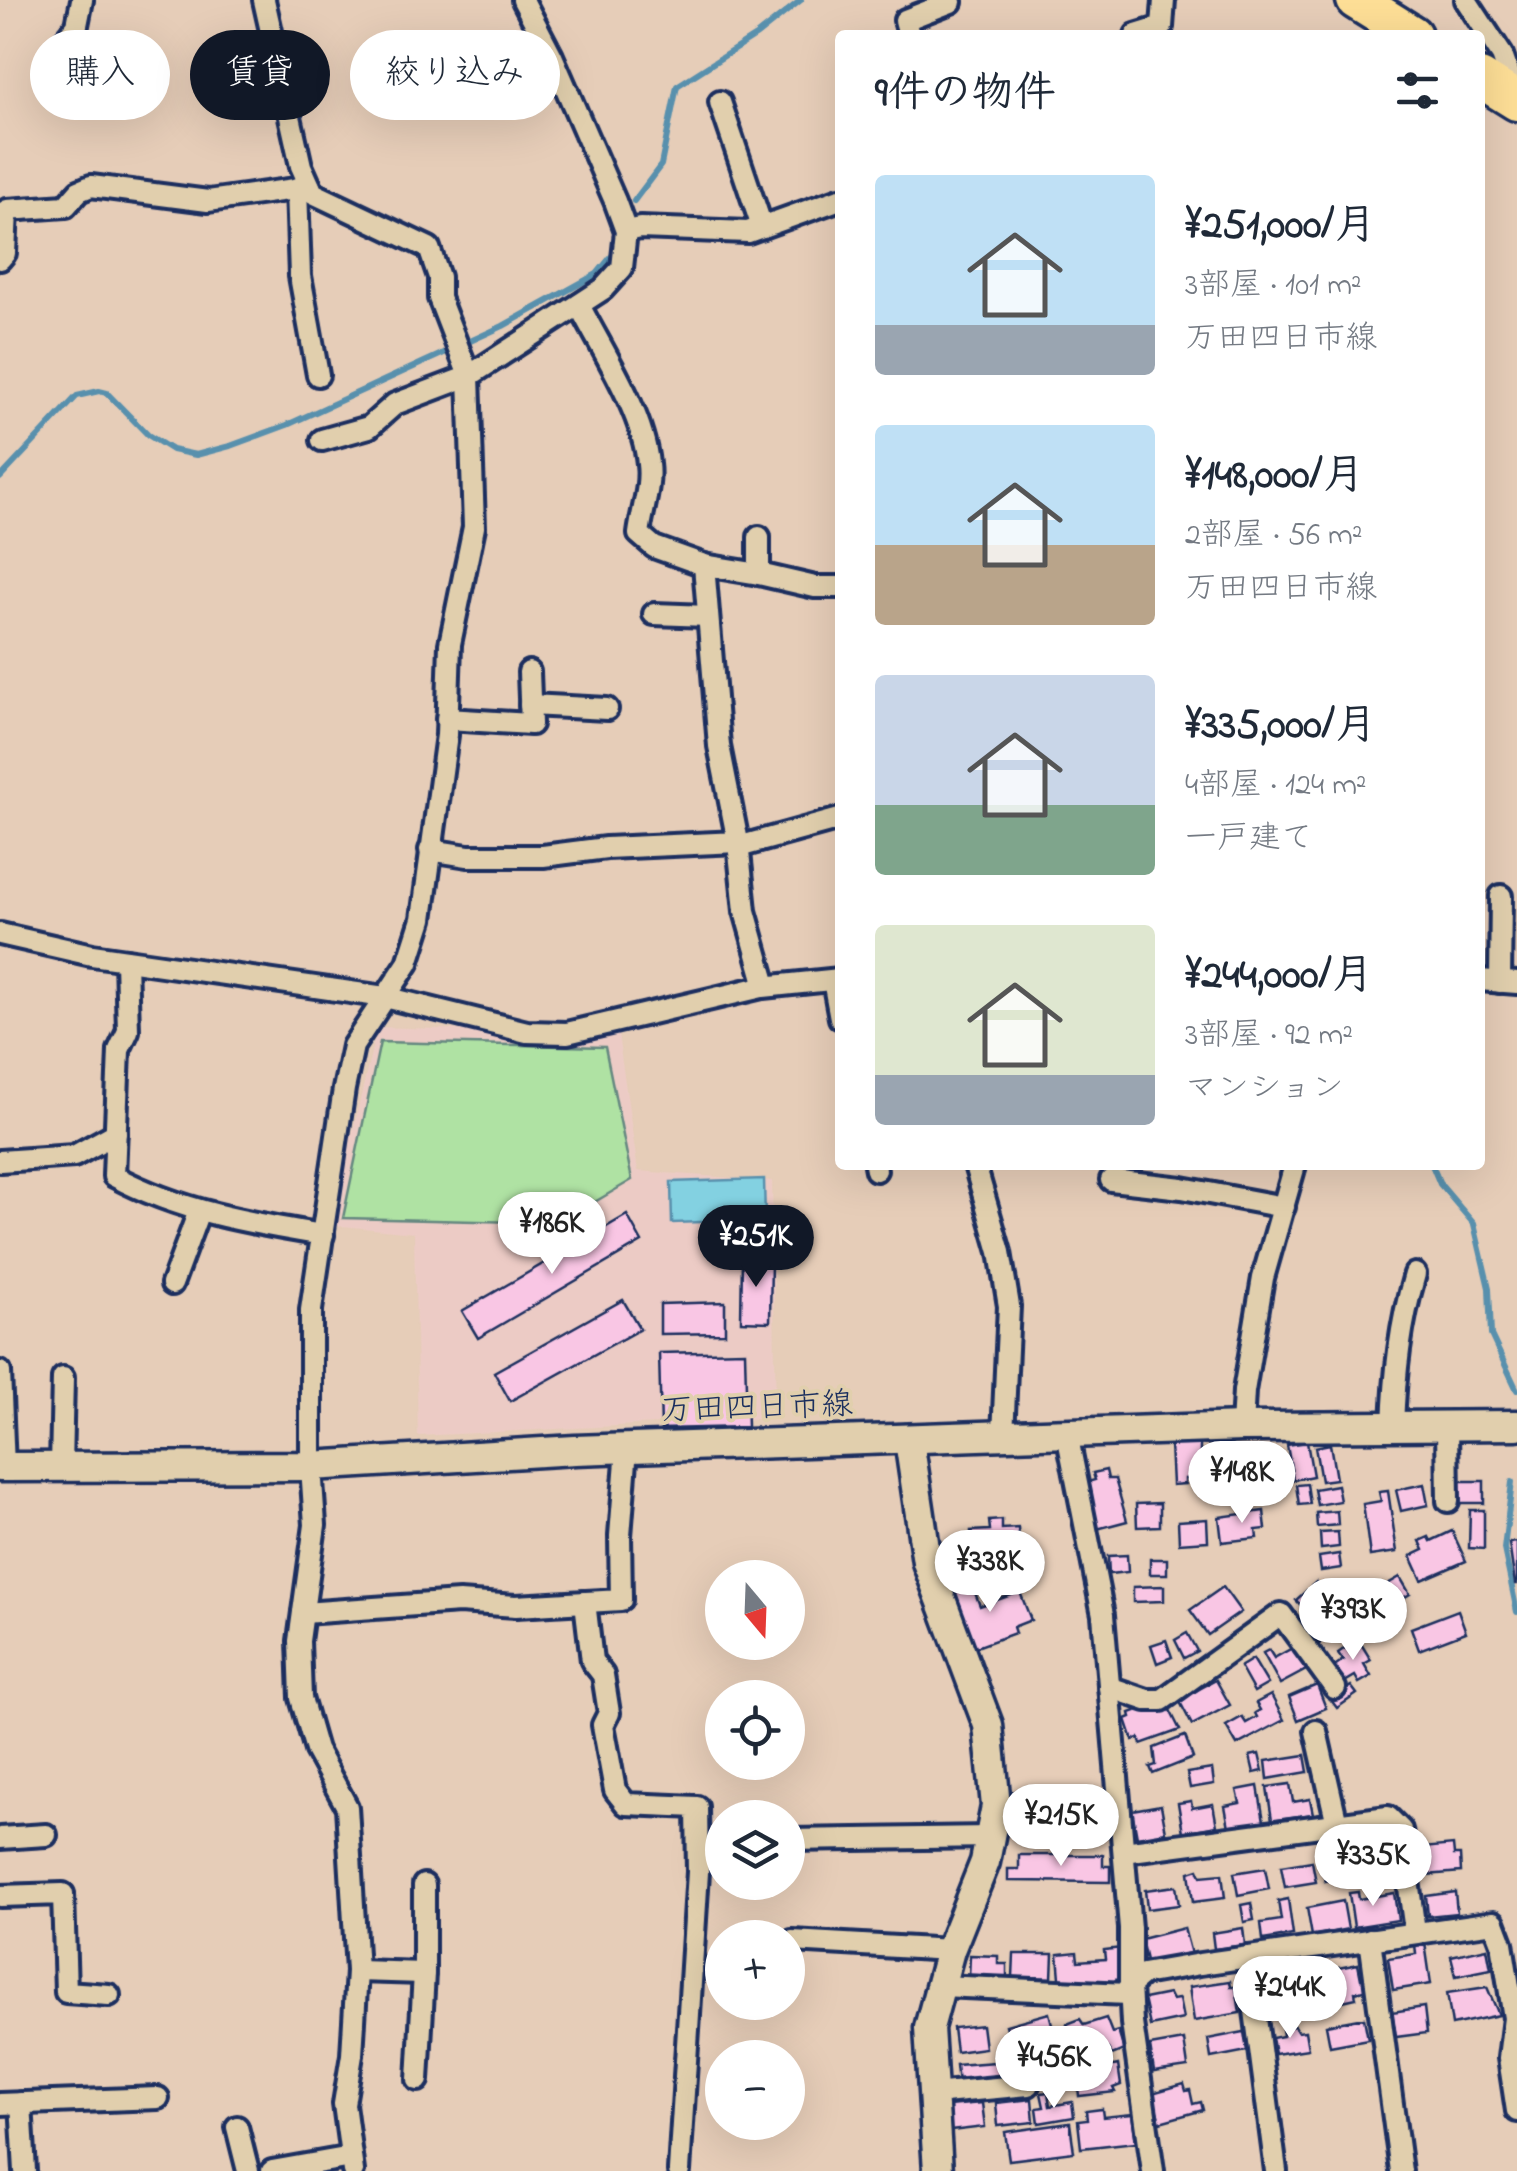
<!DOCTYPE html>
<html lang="ja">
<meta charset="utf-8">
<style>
body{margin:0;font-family:"Indie Flower","Klee One",sans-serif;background:#f2f2f3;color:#1f2937;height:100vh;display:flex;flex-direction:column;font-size:38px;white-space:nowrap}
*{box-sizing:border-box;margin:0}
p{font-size:32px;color:#747a83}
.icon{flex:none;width:55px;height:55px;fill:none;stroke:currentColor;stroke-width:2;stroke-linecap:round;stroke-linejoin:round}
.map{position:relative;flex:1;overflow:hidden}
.panel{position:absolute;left:835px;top:30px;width:650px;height:1140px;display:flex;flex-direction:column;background:#fff;border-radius:10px;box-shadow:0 10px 40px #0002}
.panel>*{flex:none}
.top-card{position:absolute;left:30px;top:30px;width:655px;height:90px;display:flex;gap:20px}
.needle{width:65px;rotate:161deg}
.fabs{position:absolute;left:705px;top:1560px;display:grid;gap:20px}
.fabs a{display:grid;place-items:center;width:100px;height:100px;border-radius:50%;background:#fff;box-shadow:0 10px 40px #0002;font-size:50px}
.price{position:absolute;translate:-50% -85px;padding:0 22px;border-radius:35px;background:#fff;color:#222;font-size:32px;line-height:65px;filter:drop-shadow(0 2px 5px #0008)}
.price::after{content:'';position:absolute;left:50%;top:60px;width:30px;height:22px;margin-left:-15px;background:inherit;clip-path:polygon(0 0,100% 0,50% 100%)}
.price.on{background:#111827;color:#fff}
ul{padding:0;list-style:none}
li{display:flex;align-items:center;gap:30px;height:250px;padding:0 40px}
li span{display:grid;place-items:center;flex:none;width:280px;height:200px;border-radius:10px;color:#555}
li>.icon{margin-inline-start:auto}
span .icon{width:120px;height:120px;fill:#fffc;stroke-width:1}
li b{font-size:42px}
h2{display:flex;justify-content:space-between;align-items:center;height:120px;padding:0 40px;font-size:42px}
.tag{padding:0 35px;border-radius:45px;background:#fff;box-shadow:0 10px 40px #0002;font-size:35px;line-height:90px}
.tag.on{background:#111827;color:#fff}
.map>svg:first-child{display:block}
.built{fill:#eccbc5}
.green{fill:#afe2a3;stroke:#658880;stroke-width:2.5}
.water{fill:#83d1e1;stroke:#5990ad;stroke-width:2.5}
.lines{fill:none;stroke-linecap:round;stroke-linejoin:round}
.stream{stroke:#5990ad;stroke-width:6}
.building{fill:#f9c6e4;stroke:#1b2f5e;stroke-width:2.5}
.street-casing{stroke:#1b2f5e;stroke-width:28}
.secondary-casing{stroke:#1b2f5e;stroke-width:35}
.highway-casing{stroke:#1b2f5e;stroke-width:45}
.street{stroke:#e1cfad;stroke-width:20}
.secondary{stroke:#e1cfad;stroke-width:28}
.highway{stroke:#fdde96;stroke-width:38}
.labels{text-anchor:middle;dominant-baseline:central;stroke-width:8;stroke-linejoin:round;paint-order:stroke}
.street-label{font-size:32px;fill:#1b2f5e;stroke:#e1cfad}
</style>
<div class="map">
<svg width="1517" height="2171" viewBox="0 0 1517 2171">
<rect width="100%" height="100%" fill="#e6cdb8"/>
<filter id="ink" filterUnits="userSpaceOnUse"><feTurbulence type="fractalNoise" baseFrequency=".01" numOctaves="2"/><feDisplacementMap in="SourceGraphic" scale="20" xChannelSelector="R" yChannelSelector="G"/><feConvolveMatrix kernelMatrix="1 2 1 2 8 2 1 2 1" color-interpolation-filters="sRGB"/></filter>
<g filter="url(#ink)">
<!-- built -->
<polygon class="built" points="377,1027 618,1035 638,1171 772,1181 776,1418 418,1436 414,1233 331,1225"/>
<!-- green -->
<polygon class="green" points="380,1042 605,1047 632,1180 559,1223 343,1218"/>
<!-- water -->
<polygon class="water" points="764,1179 765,1220 672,1223 671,1182"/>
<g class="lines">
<!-- stream -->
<g class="stream">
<polyline points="634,201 661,165 677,86 757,35 801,0"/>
<polyline points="0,478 77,396 99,391 107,393 148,435 172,450 196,455 230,446 287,425 503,326 597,274 611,257"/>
<polyline points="1432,1165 1440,1184 1474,1224 1489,1288 1491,1335 1517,1390"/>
<polyline points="1512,1482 1504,1549 1517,1612"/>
</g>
</g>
<!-- building -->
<g class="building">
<polygon points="627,1215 642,1242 478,1338 462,1311"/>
<polygon points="742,1259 771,1259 770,1322 741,1321"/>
<polygon points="623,1300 640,1329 510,1401 494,1372"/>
<polygon points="725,1302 725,1333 660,1334 660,1304"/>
<polygon points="745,1351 747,1427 661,1429 659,1353"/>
<polygon points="1307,1442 1313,1476 1293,1480 1287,1445"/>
<polygon points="1200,1443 1200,1465 1208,1464 1208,1478 1185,1479 1185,1484 1172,1485 1170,1444"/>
<polygon points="1330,1444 1336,1479 1321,1481 1315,1447"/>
<polygon points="1220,1450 1241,1450 1242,1480 1215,1481 1214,1471 1220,1471"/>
<polygon points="1106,1470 1108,1479 1115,1479 1127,1521 1097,1529 1084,1483 1095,1480 1093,1473"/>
<rect x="1459" y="1481" width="25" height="22"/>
<polygon points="1307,1484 1310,1504 1299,1505 1296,1485"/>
<polygon points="1424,1484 1428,1505 1401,1511 1396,1490"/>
<polygon points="1337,1485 1340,1501 1317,1505 1314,1489"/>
<polygon points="1388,1491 1397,1552 1370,1556 1363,1504 1381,1501 1379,1492"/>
<polygon points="1160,1503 1160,1526 1137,1527 1136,1504"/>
<polygon points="1470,1510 1484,1510 1484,1549 1469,1548"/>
<polygon points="1264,1511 1266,1529 1256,1530 1257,1538 1222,1542 1219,1517"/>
<polygon points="1337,1511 1338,1525 1317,1527 1316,1513"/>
<polygon points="1207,1519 1208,1541 1179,1543 1178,1521"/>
<polygon points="1002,1520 1002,1529 1018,1528 1020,1558 973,1561 971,1531 990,1530 989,1521"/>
<polygon points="1452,1531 1466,1561 1422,1580 1411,1556 1424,1550 1420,1541 1429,1537 1431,1541"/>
<polygon points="1338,1532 1339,1547 1321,1549 1320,1533"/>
<polygon points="1517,1542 1517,1584 1515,1584 1509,1543"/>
<polygon points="965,1547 967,1568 943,1570 941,1549"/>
<polygon points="1339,1554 1341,1568 1321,1571 1319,1557"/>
<polygon points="1127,1555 1128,1572 1109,1574 1108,1556"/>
<rect x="1150" y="1559" width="17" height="15"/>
<polygon points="1400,1577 1410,1594 1369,1618 1358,1601"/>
<polygon points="971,1582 980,1606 1020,1592 1031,1620 1013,1627 1015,1633 974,1648 952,1589"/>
<polygon points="1316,1582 1328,1595 1308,1613 1296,1600"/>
<polygon points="1164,1586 1164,1601 1133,1602 1133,1587"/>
<polygon points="1223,1587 1241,1612 1208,1635 1190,1610"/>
<polygon points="1336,1604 1349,1619 1320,1643 1311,1633 1318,1627 1315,1621"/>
<polygon points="1458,1610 1466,1632 1419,1650 1411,1628"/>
<polygon points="1187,1633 1197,1651 1184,1658 1175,1640"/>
<polygon points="1358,1639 1371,1660 1364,1664 1371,1676 1359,1683 1355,1676 1343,1683 1333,1667 1343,1660 1338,1653"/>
<polygon points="1166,1640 1172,1657 1157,1663 1151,1645"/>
<polygon points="1296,1646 1308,1669 1280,1684 1263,1653 1269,1650 1274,1658"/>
<polygon points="1253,1659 1268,1684 1254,1692 1240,1667"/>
<polygon points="1216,1680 1230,1705 1192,1725 1179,1700"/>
<polygon points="1317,1685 1326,1708 1298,1720 1289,1697"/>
<polygon points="1351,1686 1357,1694 1337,1708 1331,1700"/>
<polygon points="1271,1695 1284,1720 1237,1745 1226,1726 1242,1717 1246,1723 1257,1717 1255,1713 1260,1710 1256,1703"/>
<polygon points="1152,1705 1154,1711 1168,1706 1180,1730 1141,1744 1139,1738 1133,1740 1126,1719 1131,1717 1130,1713"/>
<polygon points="1185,1736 1193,1758 1153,1774 1150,1767 1156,1765 1154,1748"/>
<polygon points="1259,1754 1263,1771 1254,1773 1250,1756"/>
<polygon points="1305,1755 1308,1772 1268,1779 1266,1761"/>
<polygon points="1212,1769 1214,1784 1190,1788 1187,1773"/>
<polygon points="1290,1784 1293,1802 1310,1799 1313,1814 1272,1820 1267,1787"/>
<polygon points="1258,1786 1264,1821 1229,1827 1225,1806 1240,1803 1237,1790"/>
<polygon points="1032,1790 1035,1801 1039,1802 1039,1793 1048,1793 1048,1802 1053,1802 1053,1794 1067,1794 1068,1801 1084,1797 1104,1798 1103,1822 1007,1817 1008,1793 1016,1791 1018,1801 1023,1801 1021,1793"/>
<polygon points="1191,1801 1192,1808 1213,1804 1217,1826 1183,1832 1178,1803"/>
<polygon points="1161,1805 1166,1832 1137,1837 1132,1810"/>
<polygon points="1453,1845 1454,1855 1460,1855 1461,1872 1415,1876 1412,1849"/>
<polygon points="1019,1855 1103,1855 1103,1866 1110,1866 1110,1882 1008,1881 1008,1869 1019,1869"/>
<polygon points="1361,1855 1364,1874 1325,1881 1321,1861"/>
<polygon points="1312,1861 1316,1882 1285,1887 1281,1866"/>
<polygon points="1265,1868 1269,1889 1238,1895 1234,1873"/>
<polygon points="1198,1869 1201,1876 1222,1874 1225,1898 1193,1902 1189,1872"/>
<polygon points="1176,1886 1179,1905 1147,1909 1145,1890"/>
<polygon points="1358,1892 1359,1899 1394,1893 1398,1920 1354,1927 1349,1893"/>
<polygon points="1455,1892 1457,1913 1428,1916 1426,1896"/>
<polygon points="1288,1899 1293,1935 1263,1940 1261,1923 1281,1920 1278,1901"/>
<polygon points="1343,1901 1348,1929 1312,1936 1307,1908"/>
<polygon points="1251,1903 1254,1920 1244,1922 1241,1905"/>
<polygon points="1184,1928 1191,1954 1147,1965 1141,1939"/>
<polygon points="1243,1928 1245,1945 1214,1949 1212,1933"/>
<polygon points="1425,1943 1431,1984 1393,1990 1388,1958 1416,1954 1415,1944"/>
<polygon points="1122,1948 1125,1972 1110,1985 1061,1990 1058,1954 1077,1952 1078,1961 1105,1959 1104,1950"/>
<polygon points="1487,1948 1491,1969 1456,1976 1451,1956"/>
<polygon points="1014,1954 1053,1954 1052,1978 1013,1977"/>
<polygon points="970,1955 998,1956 998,1964 1007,1964 1007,1979 969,1978"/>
<polygon points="1358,1964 1361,1979 1366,1978 1368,1989 1355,1992 1356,1998 1316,2007 1309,1974"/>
<polygon points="1274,1974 1277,1978 1289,1975 1297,2004 1266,2011 1260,1987 1265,1986 1263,1977"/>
<polygon points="1230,1981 1231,1987 1236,1987 1240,2013 1194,2021 1189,1987"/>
<polygon points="1487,1987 1499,2015 1452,2025 1447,1993"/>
<polygon points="1169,1994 1172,2000 1179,1999 1183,2019 1150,2026 1144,1999"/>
<polygon points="1424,2007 1427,2033 1396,2037 1392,2012"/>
<polygon points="1049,2013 1055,2035 1012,2046 1006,2025"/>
<polygon points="1106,2018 1112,2033 1118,2031 1124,2050 1112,2055 1108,2049 1091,2055 1089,2050 1072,2058 1069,2047 1075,2046 1067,2024 1080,2019 1084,2025"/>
<polygon points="1364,2018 1368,2039 1330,2046 1326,2025"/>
<polygon points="982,2025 985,2048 956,2052 953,2028"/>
<polygon points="1294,2026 1298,2032 1305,2031 1308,2049 1275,2054 1272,2038 1283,2036 1282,2028"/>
<polygon points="1244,2032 1247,2051 1211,2058 1208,2039"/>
<polygon points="1184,2040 1188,2067 1154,2072 1150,2046"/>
<polygon points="1047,2058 1048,2077 958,2084 956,2065"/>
<polygon points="1108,2062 1109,2067 1118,2065 1121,2085 1113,2088 1115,2092 1079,2096 1076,2066"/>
<polygon points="1184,2084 1186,2091 1190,2090 1193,2104 1201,2102 1203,2110 1160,2122 1152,2093"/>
<polygon points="1048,2092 1050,2106 1072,2102 1074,2117 1039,2123 1037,2108 1044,2107 1041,2093"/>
<polygon points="1032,2099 1034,2122 998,2126 996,2103"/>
<polygon points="982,2103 985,2127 950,2131 947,2106"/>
<polygon points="1102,2109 1103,2117 1132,2114 1136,2142 1081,2148 1078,2121 1087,2120 1086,2111"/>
<polygon points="1070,2123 1074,2152 1009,2160 1005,2132"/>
</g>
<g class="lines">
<!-- street casing -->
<g class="street-casing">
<g id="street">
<polyline points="264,0 301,166 313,193 429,248 439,277 439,298 469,376 395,404 369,427 322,440"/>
<polyline points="1466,0 1502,55 1516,95"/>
<polyline points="909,35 905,20 951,2"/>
<polyline points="1136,35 1162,27 1164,0"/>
<polyline points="74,63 68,36 77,25 82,0"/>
<polyline points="720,102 762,227"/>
<polyline points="297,188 300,276 318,375"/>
<polyline points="626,231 640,228 748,232 840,199"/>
<polyline points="0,259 5,253 7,210 66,206 79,191 91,186 208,201 310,187"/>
<polyline points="704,565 759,574 759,537"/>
<polyline points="759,574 815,587 840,587"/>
<polyline points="654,614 708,616"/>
<polyline points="530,705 607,709"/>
<polyline points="447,719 531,724 529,672"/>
<polyline points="738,842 745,911 766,986"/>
<polyline points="738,847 840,819"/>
<path d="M430 850 468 856H543L606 848 738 842 719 746 704 565 654 547 639 534C642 510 651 487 648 464 643 412 603 352 579 305"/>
<polyline points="0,934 92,955 385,997 527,1032 567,1033 766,986 763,987 840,979"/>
<path d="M126 960 128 1031 119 1050 114 1176C179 1211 250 1223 323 1235"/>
<polyline points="833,980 840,1018"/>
<polyline points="1480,980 1517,983"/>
<polyline points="1500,982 1501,896"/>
<polyline points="0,1161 74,1156 116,1133"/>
<polyline points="875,1165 876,1170"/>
<polyline points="975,1165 1000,1252 1009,1306 1003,1435"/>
<polyline points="1111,1180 1182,1188 1284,1207"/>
<polyline points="172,1284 199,1211"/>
<polyline points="0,1372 4,1467"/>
<path d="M1393 1426C1395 1373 1400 1325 1415 1274"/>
<polyline points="1447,1426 1448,1501"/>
<polyline points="1242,1427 1244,1391 1263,1278 1295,1165"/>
<polyline points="1067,1433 1103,1615 1130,1928 1130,1985"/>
<polyline points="61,1467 63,1378"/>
<polyline points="585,1602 592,1661 603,1675 609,1713 603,1725 615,1790 626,1804 697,1807 698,1872 679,2171"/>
<polyline points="303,1613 459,1602 516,1606 621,1600 620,1536 627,1448"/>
<polyline points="1109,1687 1147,1700 1162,1700 1281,1614 1335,1688"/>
<polyline points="1316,1731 1337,1824"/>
<polyline points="0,1838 46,1835"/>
<polyline points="788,1840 990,1837"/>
<polyline points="1124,1852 1388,1817 1401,1830 1415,1931"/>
<polyline points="0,1896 63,1894 66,1992 109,1995"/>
<polyline points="1370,1939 1401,2171"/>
<polyline points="792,1941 950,1950"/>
<polyline points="1248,1957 1276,2171"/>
<polyline points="357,1971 424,1973 424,1885"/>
<polyline points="940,1986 1128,1994"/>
<polyline points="418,2080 424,1973"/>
<polyline points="933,2094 1028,2085"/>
<polyline points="21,2103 25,2171"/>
<polyline points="0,2104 158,2098"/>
<polyline points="237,2127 248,2171"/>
<polyline points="272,2171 351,2157"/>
<polyline points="353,2171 344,2104 352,2055 357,1971 347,1807 316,1750 301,1698 299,1641 315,1525 311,1466 311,1310 344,1089 353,1046 408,963 422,919 447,735 450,644 474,527 469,376 603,289 622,268 626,231 615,201 552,56 523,0"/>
<polyline points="1153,2171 1132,2023 1130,1985 1143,1974 1200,1964 1494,1922 1502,1943 1514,2018 1509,2058 1517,2111"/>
</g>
</g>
<!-- secondary casing -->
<g class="secondary-casing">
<g id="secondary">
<polyline points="909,1440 927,1562 988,1725 996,1806 985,1862 950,1950 929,2028 938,2171"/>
<polyline points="0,1467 311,1466 575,1450 1242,1427 1517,1425"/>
</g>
</g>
<!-- highway casing -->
<g class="highway-casing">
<g id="highway">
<polyline points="1356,0 1412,35"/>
<polyline points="1480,78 1517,101"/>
</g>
</g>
<!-- street -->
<use href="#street" class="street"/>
<!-- secondary -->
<use href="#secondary" class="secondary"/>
<!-- highway -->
<use href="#highway" class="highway"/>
</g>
</g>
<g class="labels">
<!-- street labels -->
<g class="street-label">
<text transform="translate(757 1409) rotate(-2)">万田四日市線</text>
</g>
</g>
</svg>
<div class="fabs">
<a><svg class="needle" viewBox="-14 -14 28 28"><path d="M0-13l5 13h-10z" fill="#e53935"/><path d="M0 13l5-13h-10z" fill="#747a83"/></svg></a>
<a><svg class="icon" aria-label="locate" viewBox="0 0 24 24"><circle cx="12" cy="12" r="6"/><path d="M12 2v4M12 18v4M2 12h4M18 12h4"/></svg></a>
<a><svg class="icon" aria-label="layers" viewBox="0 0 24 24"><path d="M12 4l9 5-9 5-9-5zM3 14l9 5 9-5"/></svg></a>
<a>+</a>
<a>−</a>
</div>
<b class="price" style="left:552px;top:1277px">¥186K</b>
<b class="price on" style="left:756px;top:1290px">¥251K</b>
<b class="price" style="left:1242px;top:1526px">¥148K</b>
<b class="price" style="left:990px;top:1615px">¥338K</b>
<b class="price" style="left:1353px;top:1663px">¥393K</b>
<b class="price" style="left:1061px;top:1869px">¥215K</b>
<b class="price" style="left:1373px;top:1909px">¥335K</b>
<b class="price" style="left:1290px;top:2041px">¥244K</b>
<b class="price" style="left:1054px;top:2111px">¥456K</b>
<div class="top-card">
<a class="tag">購入</a>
<a class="tag on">賃貸</a>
<a class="tag">絞り込み</a>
</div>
<section class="panel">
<h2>9件の物件<svg class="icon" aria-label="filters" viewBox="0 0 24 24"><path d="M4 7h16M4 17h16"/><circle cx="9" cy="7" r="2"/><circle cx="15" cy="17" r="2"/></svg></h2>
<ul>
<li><span style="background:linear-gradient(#bfe0f5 75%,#9aa5b1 0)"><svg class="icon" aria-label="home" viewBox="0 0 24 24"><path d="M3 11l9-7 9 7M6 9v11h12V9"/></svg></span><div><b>¥251,000/月</b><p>3部屋 · 101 m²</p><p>万田四日市線</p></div></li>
<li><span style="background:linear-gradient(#bfe0f5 60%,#b9a48a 0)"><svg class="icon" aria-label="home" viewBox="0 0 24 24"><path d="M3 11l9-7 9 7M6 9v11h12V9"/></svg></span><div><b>¥148,000/月</b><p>2部屋 · 56 m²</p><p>万田四日市線</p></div></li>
<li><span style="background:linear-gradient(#c9d6e8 65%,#7fa58c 0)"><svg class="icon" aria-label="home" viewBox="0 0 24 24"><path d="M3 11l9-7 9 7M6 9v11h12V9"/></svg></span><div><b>¥335,000/月</b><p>4部屋 · 124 m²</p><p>一戸建て</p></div></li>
<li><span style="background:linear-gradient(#dfe7d0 75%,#9aa5b1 0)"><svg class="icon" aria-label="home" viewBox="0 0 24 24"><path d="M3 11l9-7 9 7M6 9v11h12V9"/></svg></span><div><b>¥244,000/月</b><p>3部屋 · 92 m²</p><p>マンション</p></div></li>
</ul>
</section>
</div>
